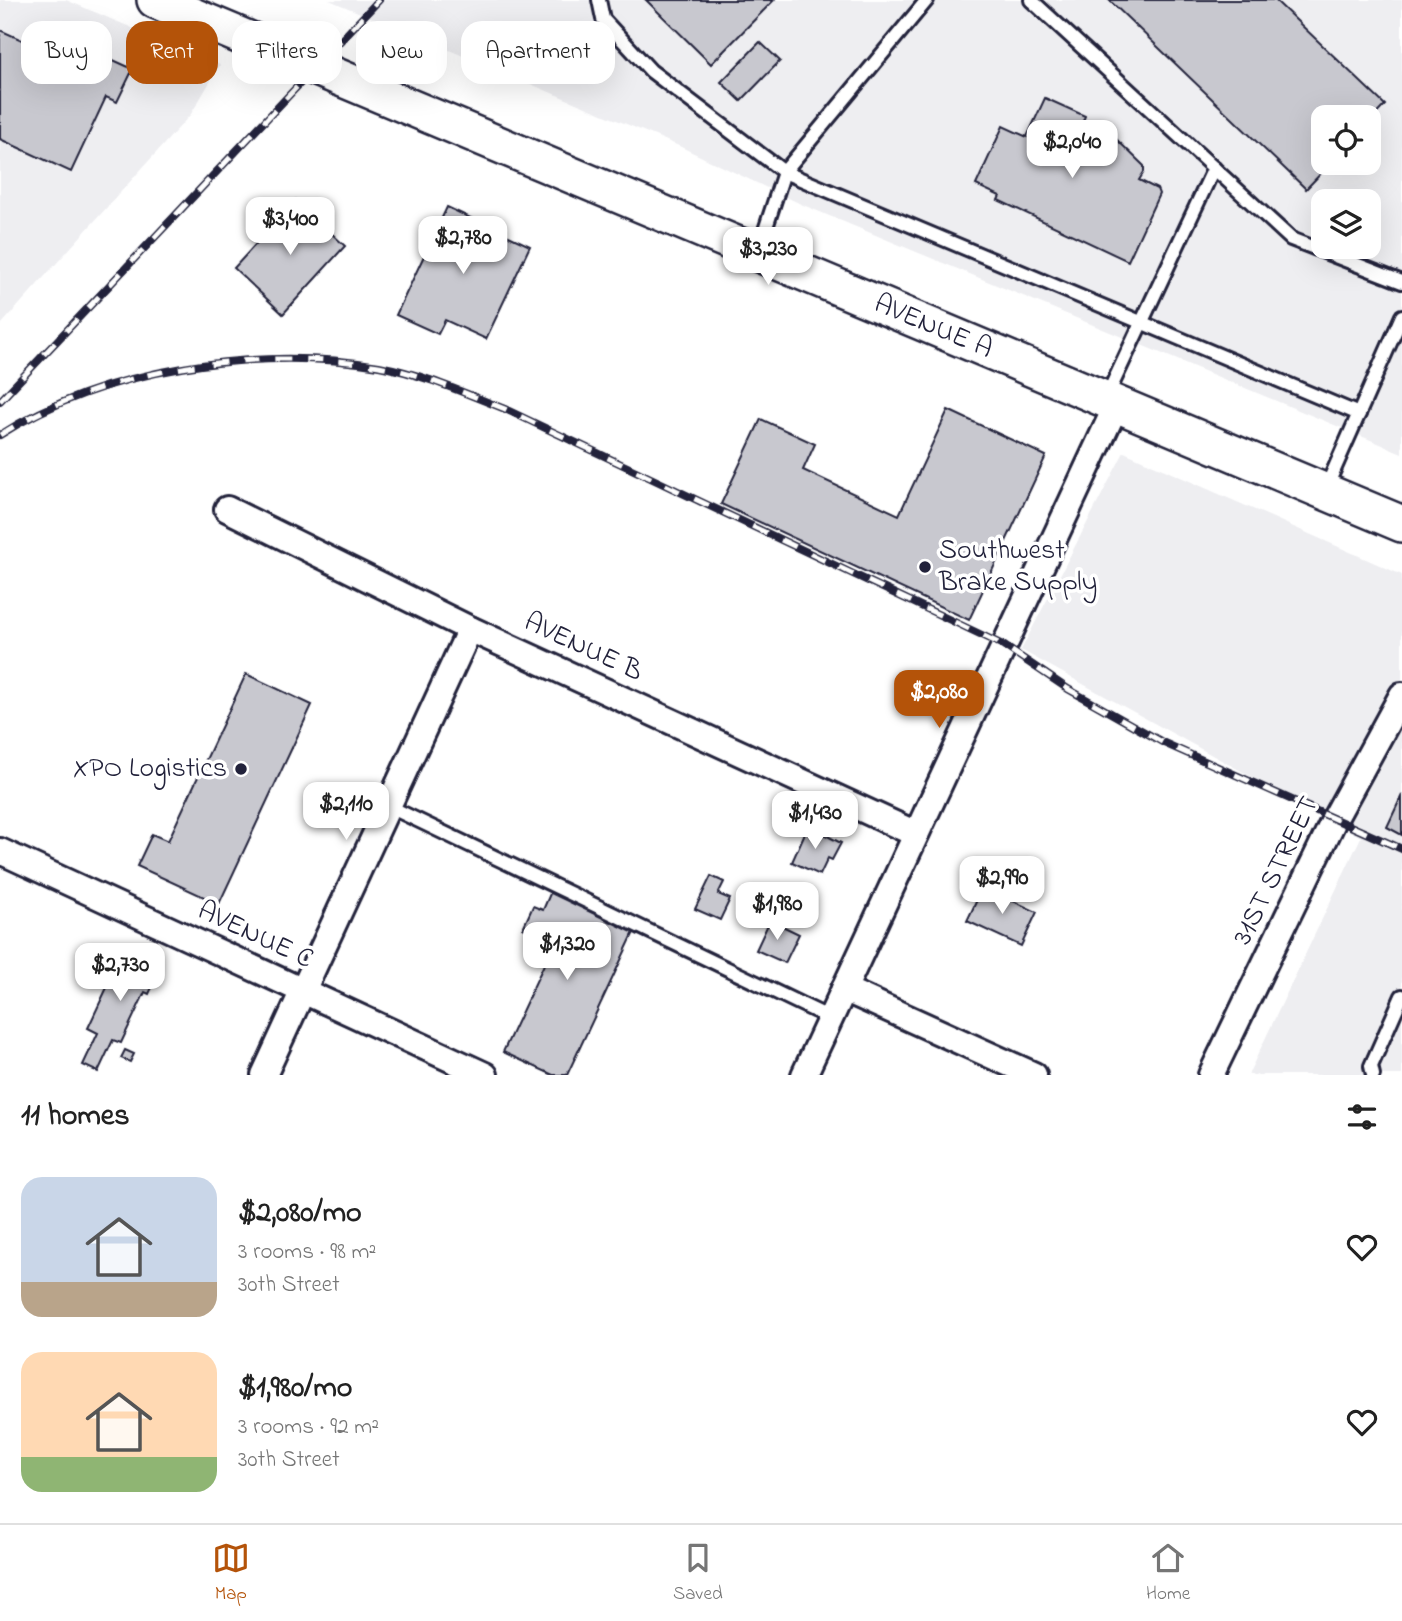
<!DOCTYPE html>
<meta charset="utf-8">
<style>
body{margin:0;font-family:"Indie Flower",sans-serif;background:#f6f6f6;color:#222;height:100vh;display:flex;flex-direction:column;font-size:26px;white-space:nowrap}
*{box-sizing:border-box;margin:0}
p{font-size:23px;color:#767676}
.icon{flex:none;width:38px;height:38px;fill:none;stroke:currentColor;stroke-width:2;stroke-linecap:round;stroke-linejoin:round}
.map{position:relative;height:1075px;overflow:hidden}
.drawer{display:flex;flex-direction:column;background:#fff;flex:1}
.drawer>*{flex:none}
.guide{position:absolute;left:21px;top:21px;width:700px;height:63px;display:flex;gap:14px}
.fabs{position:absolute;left:1311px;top:105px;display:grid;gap:14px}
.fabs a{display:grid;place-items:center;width:70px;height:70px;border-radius:14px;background:#fff;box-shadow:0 7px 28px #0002;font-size:35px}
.price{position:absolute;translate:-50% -60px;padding:0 16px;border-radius:14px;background:#fff;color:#222;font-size:23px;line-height:46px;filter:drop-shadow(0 2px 4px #0008)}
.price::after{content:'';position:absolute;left:50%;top:42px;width:21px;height:16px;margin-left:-10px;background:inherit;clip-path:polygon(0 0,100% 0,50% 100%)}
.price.on{background:#b45309;color:#fff}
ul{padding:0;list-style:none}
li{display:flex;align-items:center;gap:21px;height:175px;padding:0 21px}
li span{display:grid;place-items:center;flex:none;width:196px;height:140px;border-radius:21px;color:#555}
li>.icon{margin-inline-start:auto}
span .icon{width:84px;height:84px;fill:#fffc;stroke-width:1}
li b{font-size:30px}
h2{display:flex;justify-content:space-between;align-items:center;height:84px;padding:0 21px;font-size:30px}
.pill{padding:0 24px;border-radius:21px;background:#fff;box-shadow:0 7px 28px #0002;font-size:24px;line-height:63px}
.pill.on{background:#b45309;color:#fff}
.menu{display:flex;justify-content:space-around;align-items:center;height:98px;border-top:2px solid #e0e0e0;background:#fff;font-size:19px;color:#767676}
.menu a{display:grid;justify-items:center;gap:4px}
.menu .on{color:#b45309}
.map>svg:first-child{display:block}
.built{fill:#eeeef1;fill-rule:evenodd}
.building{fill:#c8c8cf;stroke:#22223b;stroke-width:2}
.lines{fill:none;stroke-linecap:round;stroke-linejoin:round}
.lane-casing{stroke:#22223b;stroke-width:18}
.street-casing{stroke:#22223b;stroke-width:30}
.secondary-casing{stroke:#22223b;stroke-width:40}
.lane{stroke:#fff;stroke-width:12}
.street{stroke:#fff;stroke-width:24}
.secondary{stroke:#fff;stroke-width:35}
.rail-casing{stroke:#22223b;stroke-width:8}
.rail{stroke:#fff;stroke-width:5;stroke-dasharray:16;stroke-linecap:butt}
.poi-dot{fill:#22223b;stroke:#fff;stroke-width:2.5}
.labels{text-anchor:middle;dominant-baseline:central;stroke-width:7;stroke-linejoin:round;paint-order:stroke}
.street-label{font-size:28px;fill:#22223b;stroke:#fff}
.poi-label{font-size:28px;fill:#22223b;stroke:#fff;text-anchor:start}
</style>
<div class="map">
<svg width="1402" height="1075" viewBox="0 0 1402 1075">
<rect width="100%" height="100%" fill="#fff"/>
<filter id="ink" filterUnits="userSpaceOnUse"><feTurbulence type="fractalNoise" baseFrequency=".0143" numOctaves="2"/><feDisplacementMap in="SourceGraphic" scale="14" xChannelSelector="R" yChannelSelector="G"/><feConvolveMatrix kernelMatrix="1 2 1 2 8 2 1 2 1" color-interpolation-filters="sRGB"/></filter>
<g filter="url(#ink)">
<!-- built -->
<g class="built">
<polygon points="0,0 66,0 220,65 191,114 0,326"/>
<path d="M329 0H1402V453L803 205 679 146ZM1323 117H1368V163H1323ZM1323 201H1368V247H1323Z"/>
<polygon points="1124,452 1402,575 1402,1075 1248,1075 1361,837 1021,650"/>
</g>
<!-- building -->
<g class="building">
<polygon points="646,0 774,0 711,64"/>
<polygon points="1109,0 1275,0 1385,105 1368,123 1368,117 1323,117 1323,163 1331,163 1306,189"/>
<polygon points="43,28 133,69 117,102 106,97 71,172 0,139 0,30 35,46"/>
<polygon points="760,42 780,61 741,101 721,82"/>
<polygon points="1045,98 1085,116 1081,126 1107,138 1112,135 1144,166 1144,172 1139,180 1157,189 1159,194 1128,261 998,200 1000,196 976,185 1003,126 1027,137"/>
<polygon points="296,200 345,246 283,314 234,268"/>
<polygon points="447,207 530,246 486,339 445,320 438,334 396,315"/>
<polygon points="948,410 1046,456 969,620 721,504 761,419 815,444 803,470 899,515"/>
<polygon points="246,674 312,705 219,904 137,866 152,834 168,841"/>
<polygon points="1402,795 1402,835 1387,827"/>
<polygon points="808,826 841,843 832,860 828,858 820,875 792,862"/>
<polygon points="711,876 724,882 718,894 730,899 720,920 695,909"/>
<polygon points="983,887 1037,912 1021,946 967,921"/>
<polygon points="552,889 636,928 567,1075 553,1075 503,1052 554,943 523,928 533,906 543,910"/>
<polygon points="770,920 799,934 785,963 756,950"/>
<polygon points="119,948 161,968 149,994 145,992 121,1043 113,1040 98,1072 83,1065 98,1033 88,1028 112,977 107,974"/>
<polygon points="125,1050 134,1054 130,1062 121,1058"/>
</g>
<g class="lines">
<!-- lane casing -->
<g class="lane-casing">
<g id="lane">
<polyline points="599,0 603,19 651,71 784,172 758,252"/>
<polyline points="927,0 784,172 1359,414"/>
<polyline points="1031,0 1291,239 1402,282"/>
<polyline points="1106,398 1214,168"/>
<polyline points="1326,488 1402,316"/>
<polyline points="388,806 830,1018"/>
<polyline points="1373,1075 1371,1066 1402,996"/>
</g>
</g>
<!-- street casing -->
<g class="street-casing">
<g id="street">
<polyline points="227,509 470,629 916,834"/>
<polyline points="0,851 485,1075"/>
<polyline points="844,989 1034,1075"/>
<polyline points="264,1075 470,629"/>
<polyline points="804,1075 1117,404"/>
<polyline points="1211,1075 1335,818 1402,695"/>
</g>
</g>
<!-- secondary casing -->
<g class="secondary-casing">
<g id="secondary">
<path id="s1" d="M155 0 1402 524"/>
</g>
</g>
<!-- lane -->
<use href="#lane" class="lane"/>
<!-- street -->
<use href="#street" class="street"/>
<!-- secondary -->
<use href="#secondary" class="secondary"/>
<!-- rail casing -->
<g class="rail-casing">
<g id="rail">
<polyline points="0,401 379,0"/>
<path d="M0 435C104 368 258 346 379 366 422 374 464 393 505 409L1003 645 1068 689 1164 743 1402 849"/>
</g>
</g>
<!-- rail -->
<use href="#rail" class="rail"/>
</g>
</g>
<!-- markers -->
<g class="poi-dot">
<circle cx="925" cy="567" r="7"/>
<circle cx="241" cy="769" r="7"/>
</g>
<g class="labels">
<!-- street labels -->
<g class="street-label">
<text stroke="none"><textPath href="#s1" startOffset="844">AVENUE A</textPath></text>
<text transform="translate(583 648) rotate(25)">AVENUE B</text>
<text transform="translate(1277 871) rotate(-64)">31ST STREET</text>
<text transform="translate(255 936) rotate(25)">AVENUE C</text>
</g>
<!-- poi labels -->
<g class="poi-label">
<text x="939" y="551">Southwest<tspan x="939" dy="32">Brake Supply</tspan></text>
<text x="227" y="769" text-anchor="end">XPO Logistics</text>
</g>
</g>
</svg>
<div class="fabs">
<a><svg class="icon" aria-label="locate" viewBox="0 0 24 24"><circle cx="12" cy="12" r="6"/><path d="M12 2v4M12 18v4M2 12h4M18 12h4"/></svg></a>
<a><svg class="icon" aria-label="layers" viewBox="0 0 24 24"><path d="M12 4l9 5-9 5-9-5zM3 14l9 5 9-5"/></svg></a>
</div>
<b class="price" style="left:1072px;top:180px">$2,040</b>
<b class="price" style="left:290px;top:257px">$3,400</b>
<b class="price" style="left:463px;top:276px">$2,780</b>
<b class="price" style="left:768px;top:287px">$3,230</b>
<b class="price on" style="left:939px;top:730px">$2,080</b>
<b class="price" style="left:346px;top:842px">$2,110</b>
<b class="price" style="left:815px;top:851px">$1,430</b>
<b class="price" style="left:1002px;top:916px">$2,990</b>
<b class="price" style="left:777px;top:942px">$1,980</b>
<b class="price" style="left:567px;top:982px">$1,320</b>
<b class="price" style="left:120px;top:1003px">$2,730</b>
<div class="guide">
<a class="pill">Buy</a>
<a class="pill on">Rent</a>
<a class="pill">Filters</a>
<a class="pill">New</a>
<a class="pill">Apartment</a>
</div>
</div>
<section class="drawer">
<h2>11 homes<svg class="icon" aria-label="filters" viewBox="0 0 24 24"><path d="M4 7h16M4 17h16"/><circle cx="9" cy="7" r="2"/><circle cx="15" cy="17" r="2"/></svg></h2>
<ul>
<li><span style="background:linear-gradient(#c9d6e8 75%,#b9a48a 0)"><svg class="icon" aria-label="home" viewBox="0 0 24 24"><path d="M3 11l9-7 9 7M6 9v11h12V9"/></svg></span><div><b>$2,080/mo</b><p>3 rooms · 98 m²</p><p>30th Street</p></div><svg class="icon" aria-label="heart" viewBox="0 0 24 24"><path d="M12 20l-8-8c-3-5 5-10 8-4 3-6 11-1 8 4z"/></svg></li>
<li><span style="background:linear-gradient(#ffd9b3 75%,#8fb573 0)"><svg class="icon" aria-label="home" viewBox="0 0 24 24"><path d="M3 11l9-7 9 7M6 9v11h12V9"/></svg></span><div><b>$1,980/mo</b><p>3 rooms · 92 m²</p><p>30th Street</p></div><svg class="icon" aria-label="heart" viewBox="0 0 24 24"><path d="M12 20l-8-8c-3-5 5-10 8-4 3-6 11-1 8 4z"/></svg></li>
</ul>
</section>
<nav class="menu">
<a class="on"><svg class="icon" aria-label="map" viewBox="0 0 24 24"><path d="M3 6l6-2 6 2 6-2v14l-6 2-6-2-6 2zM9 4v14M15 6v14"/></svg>Map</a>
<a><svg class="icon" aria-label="saved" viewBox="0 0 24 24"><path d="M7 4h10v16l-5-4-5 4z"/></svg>Saved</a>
<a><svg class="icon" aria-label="home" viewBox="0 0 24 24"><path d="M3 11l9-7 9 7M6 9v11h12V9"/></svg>Home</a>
</nav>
